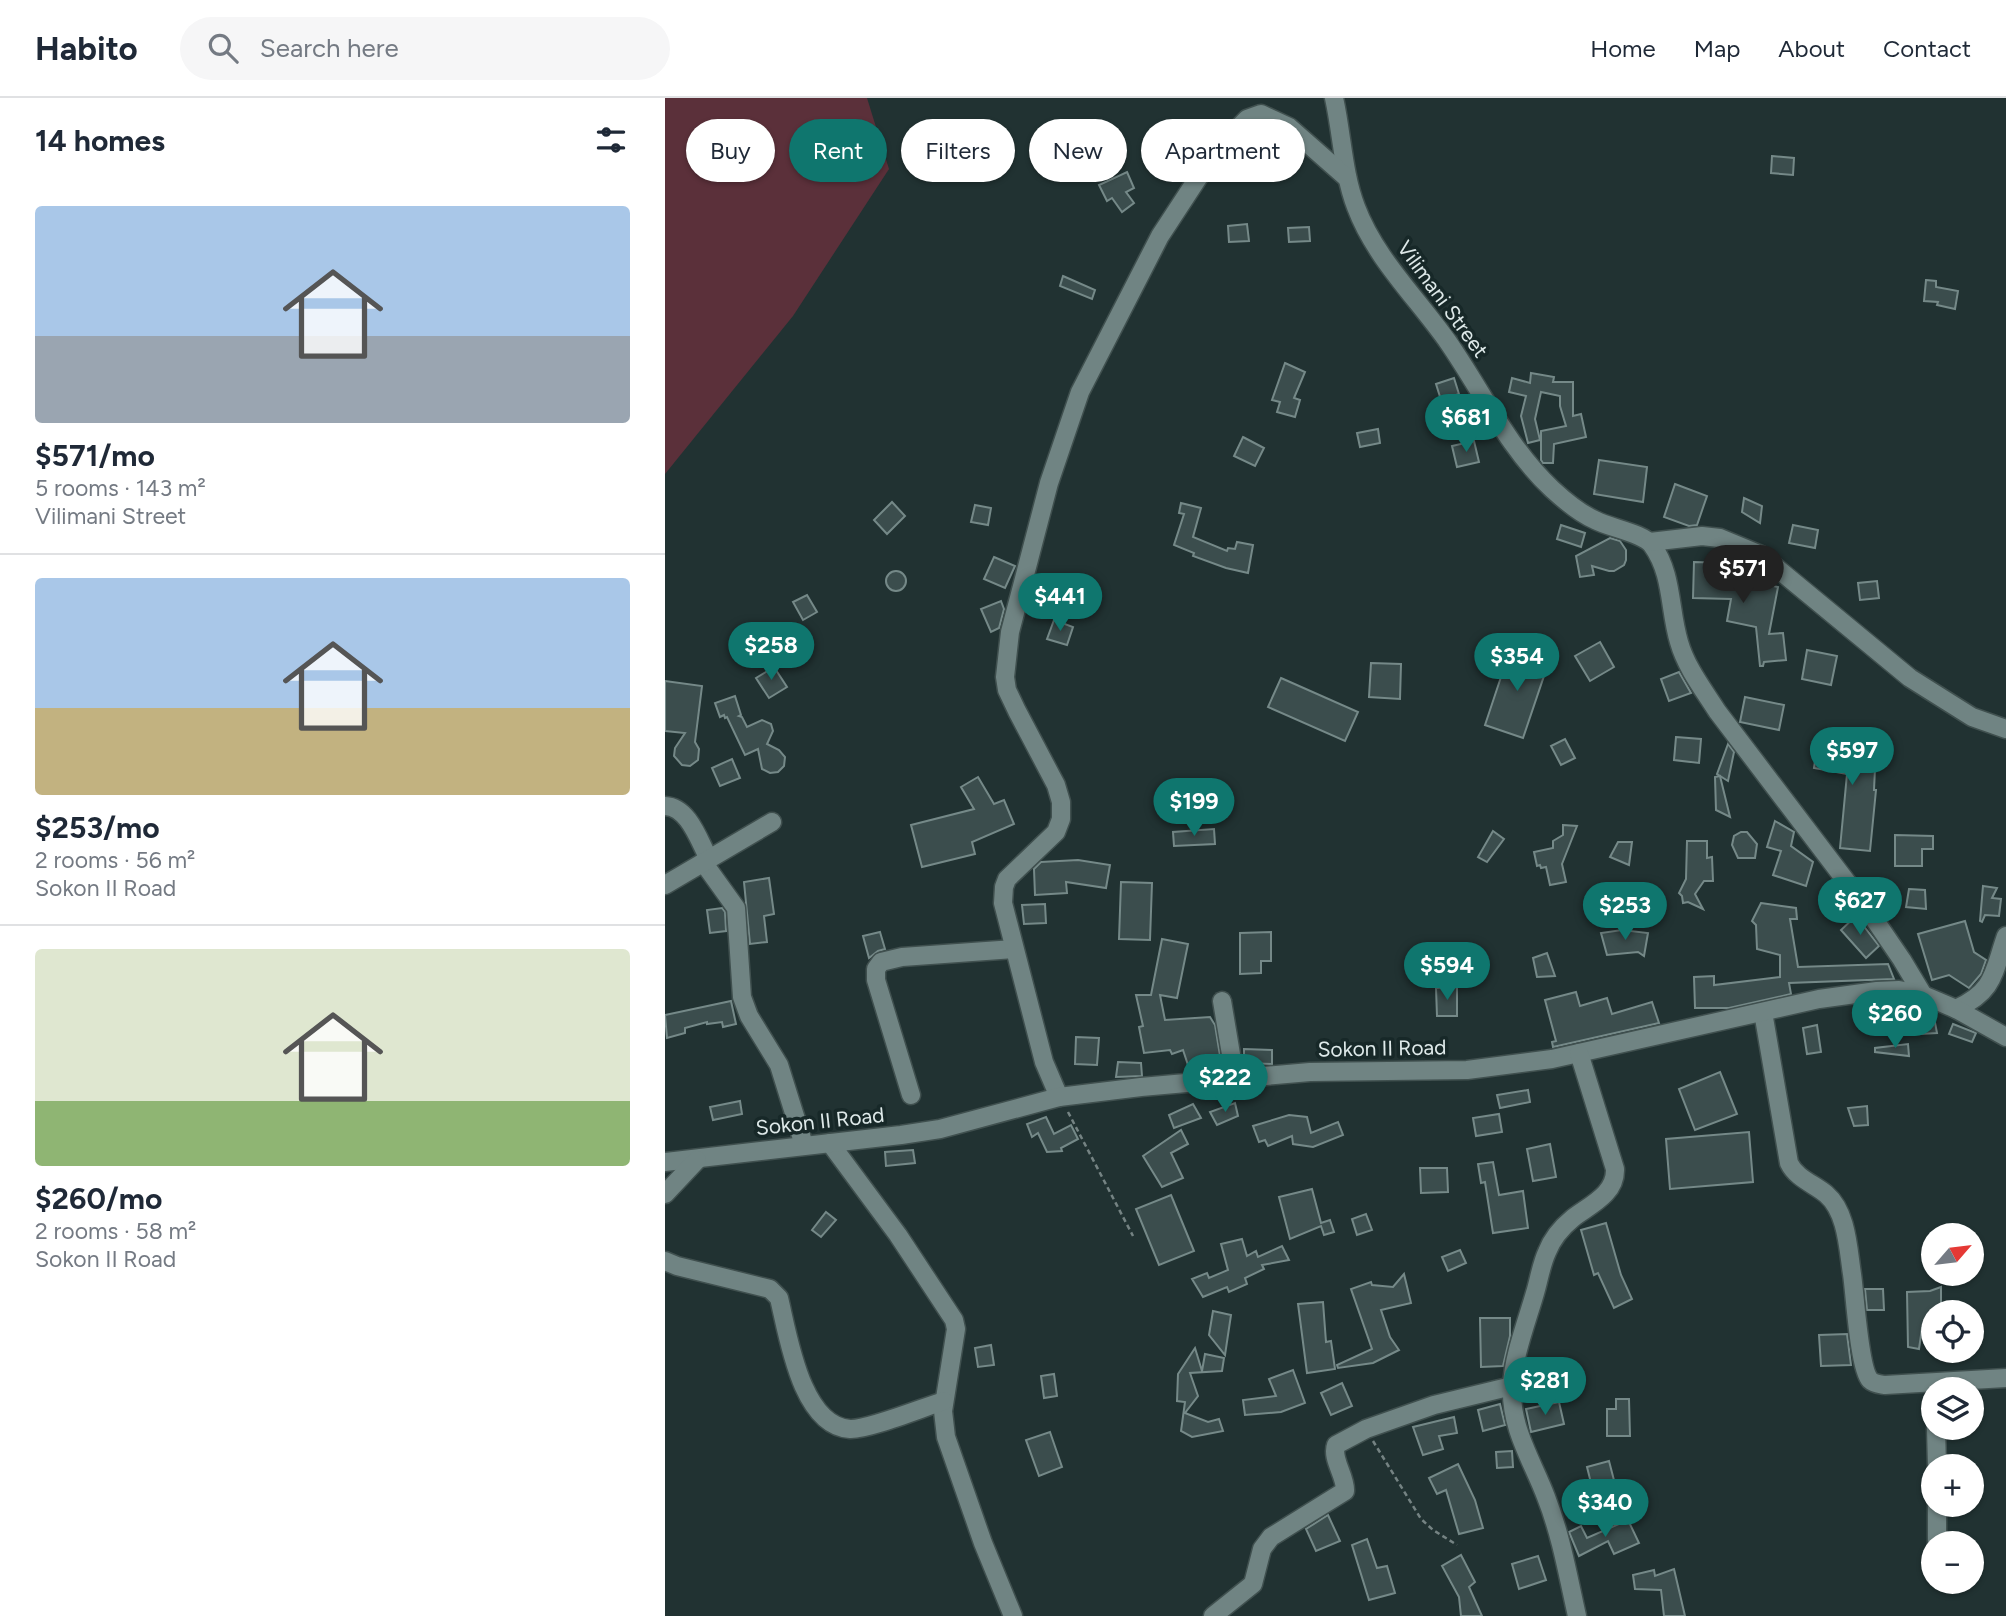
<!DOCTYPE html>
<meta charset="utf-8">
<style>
body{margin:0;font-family:Figtree,sans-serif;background:#f6f6f7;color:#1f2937;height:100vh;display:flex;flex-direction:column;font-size:26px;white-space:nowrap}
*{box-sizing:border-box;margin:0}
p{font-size:23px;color:#747a83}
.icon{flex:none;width:38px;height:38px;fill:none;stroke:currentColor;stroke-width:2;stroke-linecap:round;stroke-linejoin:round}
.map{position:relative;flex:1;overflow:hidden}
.panel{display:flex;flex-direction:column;background:#fff;width:665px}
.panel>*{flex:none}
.banner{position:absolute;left:21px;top:21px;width:665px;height:63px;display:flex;gap:14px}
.needle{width:46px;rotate:62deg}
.fabs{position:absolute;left:1256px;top:1125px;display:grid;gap:14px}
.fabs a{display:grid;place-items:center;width:63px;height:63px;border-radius:50%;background:#fff;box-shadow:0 2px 5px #0004;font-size:35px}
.price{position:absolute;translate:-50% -60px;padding:0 16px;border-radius:24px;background:#0f766e;color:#fff;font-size:23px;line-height:46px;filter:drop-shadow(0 2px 4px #0008)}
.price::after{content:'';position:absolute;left:50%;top:42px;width:21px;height:16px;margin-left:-10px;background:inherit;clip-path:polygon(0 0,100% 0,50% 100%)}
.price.active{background:#222;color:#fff}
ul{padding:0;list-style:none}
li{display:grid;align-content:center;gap:14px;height:371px;padding:0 35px}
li+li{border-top:2px solid #e0e1e3}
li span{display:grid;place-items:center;height:217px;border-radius:7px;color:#555}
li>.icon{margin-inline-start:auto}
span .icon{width:126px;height:126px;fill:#fffc;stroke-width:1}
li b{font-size:30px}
h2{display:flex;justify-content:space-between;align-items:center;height:84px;padding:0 35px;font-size:30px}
.chip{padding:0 24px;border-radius:32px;background:#fff;box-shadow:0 2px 5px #0004;font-size:24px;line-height:63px}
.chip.active{background:#0f766e;color:#fff}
header{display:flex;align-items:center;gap:42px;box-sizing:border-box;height:98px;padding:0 35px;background:#fff;border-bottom:2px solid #e0e1e3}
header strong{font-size:33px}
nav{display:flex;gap:38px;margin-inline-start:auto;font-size:24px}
.search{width:490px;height:63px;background:#f6f6f7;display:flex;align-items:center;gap:18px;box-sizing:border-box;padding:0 24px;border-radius:38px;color:#747a83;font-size:26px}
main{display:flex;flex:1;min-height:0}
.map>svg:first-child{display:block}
.green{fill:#5b303a}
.building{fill:#3b4d4d;stroke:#758988;stroke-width:2}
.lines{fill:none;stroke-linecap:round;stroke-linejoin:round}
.minor-casing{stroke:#40504f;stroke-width:21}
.path{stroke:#758383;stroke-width:2.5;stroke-dasharray:5 3.5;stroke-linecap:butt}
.minor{stroke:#708483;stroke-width:18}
.labels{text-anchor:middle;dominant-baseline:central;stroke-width:7;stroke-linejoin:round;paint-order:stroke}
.street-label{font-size:21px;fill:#dee9e9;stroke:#172828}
</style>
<header>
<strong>Habito</strong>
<div class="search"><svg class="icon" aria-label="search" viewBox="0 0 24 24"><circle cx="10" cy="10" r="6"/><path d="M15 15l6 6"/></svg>Search here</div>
<nav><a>Home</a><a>Map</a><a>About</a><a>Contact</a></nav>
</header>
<main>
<section class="panel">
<h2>14 homes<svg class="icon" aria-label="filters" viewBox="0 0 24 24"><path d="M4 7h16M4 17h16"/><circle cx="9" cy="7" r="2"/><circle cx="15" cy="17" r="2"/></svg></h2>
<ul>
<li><span style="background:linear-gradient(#a9c7e8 60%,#9aa5b1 0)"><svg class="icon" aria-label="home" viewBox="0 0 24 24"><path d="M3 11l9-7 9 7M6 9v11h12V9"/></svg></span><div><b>$571/mo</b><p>5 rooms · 143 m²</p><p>Vilimani Street</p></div></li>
<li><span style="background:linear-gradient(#a9c7e8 60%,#c2b280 0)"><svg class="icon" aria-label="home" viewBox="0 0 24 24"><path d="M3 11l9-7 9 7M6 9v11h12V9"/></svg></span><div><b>$253/mo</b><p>2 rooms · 56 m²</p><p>Sokon II Road</p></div></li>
<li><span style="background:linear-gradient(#dfe7d0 70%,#8fb573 0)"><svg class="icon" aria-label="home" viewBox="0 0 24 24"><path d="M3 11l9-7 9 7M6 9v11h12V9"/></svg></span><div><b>$260/mo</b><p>2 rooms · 58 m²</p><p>Sokon II Road</p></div></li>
</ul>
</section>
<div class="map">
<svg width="1341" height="1518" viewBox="0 0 1341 1518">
<rect width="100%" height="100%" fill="#213232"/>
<!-- green -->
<polygon class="green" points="0,0 202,0 224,71 128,218 0,376"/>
<!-- building -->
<g class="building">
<polygon points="1107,58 1129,60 1128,77 1106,75"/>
<polygon points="462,74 469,90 461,94 469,105 457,114 447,100 442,103 434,87"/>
<polygon points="582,126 584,143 564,144 563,128"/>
<polygon points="644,129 645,143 624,144 623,130"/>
<polygon points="398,178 430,192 427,201 395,188"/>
<polygon points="1261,182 1271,183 1271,189 1293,193 1290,211 1272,207 1273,204 1259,203"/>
<polygon points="620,265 640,274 629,300 635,302 630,319 612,314 615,304 607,302"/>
<polygon points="866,275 889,279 888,284 908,284 908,318 916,316 921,339 889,346 888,365 878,365 876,362 876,333 901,328 895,308 895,298 876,294 870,321 875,342 863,345 856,318 861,298 844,294 847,280 865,285"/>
<polygon points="789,280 794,296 776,302 771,286"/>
<polygon points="713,331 715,345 695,349 692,335"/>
<polygon points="578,339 599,350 590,368 569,358"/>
<polygon points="809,343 814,364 792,369 787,348"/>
<polygon points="934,362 982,369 978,404 929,396"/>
<polygon points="1010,386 1042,398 1032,427 1024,428 999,419"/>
<polygon points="1079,400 1097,408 1095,425 1077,414"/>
<polygon points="227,404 240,418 222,436 209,422"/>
<polygon points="516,405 536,410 528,439 562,453 563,450 570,451 572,444 588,447 583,475 561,470 528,458 529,455 509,447 519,416 514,415"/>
<polygon points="310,407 326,410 323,427 306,424"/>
<polygon points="896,427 920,435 916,449 892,441"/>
<polygon points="1128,427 1153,432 1150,450 1124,445"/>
<polygon points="945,440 955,443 961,452 961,462 959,467 949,473 944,473 927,468 929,477 915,479 911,458"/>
<polygon points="329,459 350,468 340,490 319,481"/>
<polygon points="1029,464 1060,465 1060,478 1113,489 1104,536 1118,535 1121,562 1099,564 1098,568 1095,568 1091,529 1062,523 1066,501 1028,500"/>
<circle cx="231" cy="483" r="10"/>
<polygon points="392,478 423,485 421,501 404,499 401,508 384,503"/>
<polygon points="1212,483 1214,500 1195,502 1193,485"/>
<polygon points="142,497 152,514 138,522 128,504"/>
<polygon points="336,503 339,511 334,530 326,534 316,511"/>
<polygon points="389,522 408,529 402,547 382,541"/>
<polygon points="935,544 949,569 925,583 910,558"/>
<polygon points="846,549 884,563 858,640 820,627"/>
<polygon points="1142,552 1172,558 1166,587 1137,581"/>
<polygon points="706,565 736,566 735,601 704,599"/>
<polygon points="109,569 122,589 104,600 91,580"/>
<polygon points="1014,574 1026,595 1004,603 996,581"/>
<polygon points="616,580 693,614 680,643 603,609"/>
<polygon points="0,583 37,588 30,644 34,651 33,662 25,668 17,667 9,658 10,650 20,635 0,633"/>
<polygon points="70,598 76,617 74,618 77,619 82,629 97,622 106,626 108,633 102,646 114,652 120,659 119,668 113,674 105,675 97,671 93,651 80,657 62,619 60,620 59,617 55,619 50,605"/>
<polygon points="1080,599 1119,607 1114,632 1075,624"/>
<polygon points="1154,636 1183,641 1182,647 1211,649 1209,692 1211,692 1205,753 1175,750 1182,676 1149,670"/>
<polygon points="1011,639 1036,641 1034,665 1009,662"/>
<polygon points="900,641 910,660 896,667 886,648"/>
<polygon points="1063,646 1069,654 1063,683 1052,676"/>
<polygon points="67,661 75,680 55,688 47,670"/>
<polygon points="1055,678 1065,719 1051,712 1050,679"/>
<polygon points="313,679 329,706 339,702 349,726 307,744 310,756 257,769 246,727 309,711 296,689"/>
<polygon points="1110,723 1129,734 1126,748 1148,764 1141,788 1108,777 1116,753 1102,749"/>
<polygon points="898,727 912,728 897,766 901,784 885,787 881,769 876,770 875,767 872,768 869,754 888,750 888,743 898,737"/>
<polygon points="549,731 550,746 509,748 508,734"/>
<polygon points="828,733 839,741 822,764 813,759"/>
<polygon points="1076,734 1082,734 1092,746 1090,760 1073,760 1067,747 1069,738"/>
<polygon points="1230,737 1268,738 1268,751 1257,751 1257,768 1230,768"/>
<polygon points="1022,743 1042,743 1042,760 1047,759 1048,783 1039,783 1030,796 1038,811 1023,804 1018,805 1017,798 1014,795 1021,781"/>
<polygon points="953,744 967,744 964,767 945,759"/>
<polygon points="413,762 445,767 441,790 401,784 402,795 370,797 369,771 376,764"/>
<polygon points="104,780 109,816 99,818 102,844 85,846 79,784"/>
<polygon points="456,784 487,785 485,842 454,841"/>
<polygon points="1318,788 1332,790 1327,800 1336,801 1334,818 1320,817 1317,824 1315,823"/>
<polygon points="1244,791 1260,792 1261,811 1241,809"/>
<polygon points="1096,805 1131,810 1132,821 1125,821 1133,869 1223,866 1229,881 1124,885 1126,896 1064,910 1030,910 1029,879 1049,878 1049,887 1115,879 1115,857 1092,851 1091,827 1087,823"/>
<polygon points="380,806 381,825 359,826 357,807"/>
<polygon points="57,810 60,814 61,833 45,835 42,812"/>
<polygon points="1191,818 1214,848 1201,860 1176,832"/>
<polygon points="1300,823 1309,854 1321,862 1316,876 1304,890 1284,877 1267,882 1253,836"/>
<polygon points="957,832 983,835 979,858 973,854 942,857 936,835"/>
<polygon points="215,834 220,851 213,853 204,860 198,838"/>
<polygon points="606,834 606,863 596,863 596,875 575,876 575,835"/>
<polygon points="497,841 523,846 512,900 495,897 500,922 545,919 550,927 557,970 525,973 518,952 507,956 505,952 479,955 474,929 478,928 471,897 486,897"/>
<polygon points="806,852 803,870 780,864 783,854"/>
<polygon points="882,855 890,878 872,879 868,860"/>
<polygon points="792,889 792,918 772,918 771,890"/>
<polygon points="911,894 915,908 942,900 947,916 987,904 994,925 888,949 887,944 891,943 880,902"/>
<polygon points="66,903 71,926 58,929 57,924 42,926 42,924 20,930 20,935 2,940 0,917"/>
<polygon points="1240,905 1268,914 1272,935 1235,937 1231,929 1224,926 1196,925 1194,914 1222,913 1222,906"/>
<polygon points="1288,926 1311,935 1307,944 1284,936"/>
<polygon points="1152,927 1156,954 1142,956 1138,930"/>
<polygon points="411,939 434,940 432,967 410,966"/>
<polygon points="1243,946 1244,958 1210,954 1210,950"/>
<polygon points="579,951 607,952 607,966 579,965"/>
<polygon points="453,964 476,965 477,978 451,979"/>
<polygon points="1055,974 1072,1016 1030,1032 1014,991"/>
<polygon points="863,992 865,1004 835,1010 832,997"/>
<polygon points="75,1003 77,1016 48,1022 45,1009"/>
<polygon points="570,1005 573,1018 552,1027 545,1014"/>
<polygon points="528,1006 536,1020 509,1030 504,1017"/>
<polygon points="1202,1008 1203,1027 1189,1028 1183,1010"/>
<polygon points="834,1016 837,1034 811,1038 808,1020"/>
<polygon points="624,1017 642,1019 646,1035 673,1024 678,1037 648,1049 628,1046 627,1038 603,1048 600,1042 594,1044 588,1028"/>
<polygon points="381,1019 389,1036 406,1027 413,1041 396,1050 397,1053 382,1054 373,1035 367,1039 362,1026"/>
<polygon points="516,1032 523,1046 506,1055 518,1080 497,1089 478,1058"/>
<polygon points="1084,1034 1088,1084 1005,1091 1001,1041"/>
<polygon points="885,1046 891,1079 868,1083 862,1051"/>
<polygon points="248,1052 250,1065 221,1068 220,1054"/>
<polygon points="828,1064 834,1097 858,1093 863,1130 828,1135 820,1084 816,1085 813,1066"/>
<polygon points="755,1070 782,1070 783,1094 756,1095"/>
<polygon points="647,1091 656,1125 665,1122 669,1134 659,1137 656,1128 625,1141 614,1099"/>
<polygon points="506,1097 529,1153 494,1167 471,1111"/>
<polygon points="161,1114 171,1122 156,1139 147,1132"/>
<polygon points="701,1116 707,1132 692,1137 687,1121"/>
<polygon points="941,1125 956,1177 967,1201 949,1210 933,1175 929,1177 916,1132"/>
<polygon points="577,1141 582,1158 591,1153 593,1159 617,1148 624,1162 597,1167 599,1171 580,1180 582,1186 564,1194 562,1189 538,1199 527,1181 542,1175 544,1180 563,1172 556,1146"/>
<polygon points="795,1152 801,1165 783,1173 777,1159"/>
<polygon points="739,1176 746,1205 716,1212 725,1239 734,1252 708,1265 673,1270 672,1267 707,1251 686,1191 706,1184 707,1187 728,1189"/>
<polygon points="1276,1189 1276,1214 1269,1214 1269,1229 1257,1230 1254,1251 1243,1249 1242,1194 1265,1193"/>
<polygon points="1200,1191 1218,1191 1219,1212 1202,1212"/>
<polygon points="658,1204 661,1244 666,1243 670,1271 642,1275 633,1206"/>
<polygon points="548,1213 566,1217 560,1257 544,1237"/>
<polygon points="815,1220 845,1220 845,1238 838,1268 816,1269"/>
<polygon points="1182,1236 1186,1267 1156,1268 1154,1237"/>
<polygon points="326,1247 329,1267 313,1269 310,1250"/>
<polygon points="530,1250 537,1273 540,1256 559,1260 557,1273 525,1275 533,1298 520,1315 543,1324 554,1321 558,1333 527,1339 516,1333 520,1304 512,1303 513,1276"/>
<polygon points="628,1272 640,1305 616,1314 580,1317 578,1302 611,1298 604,1281"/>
<polygon points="389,1276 392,1298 379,1300 376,1278"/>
<polygon points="677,1285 687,1308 666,1317 656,1295"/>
<polygon points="951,1301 964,1301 965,1338 942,1338 942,1311 951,1311"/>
<polygon points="894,1304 899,1326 866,1334 861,1311"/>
<polygon points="835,1306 840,1327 818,1333 813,1312"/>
<polygon points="789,1319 792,1335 774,1338 778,1351 758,1357 748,1329"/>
<polygon points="385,1334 397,1369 374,1378 361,1342"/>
<polygon points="847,1353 848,1369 832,1370 831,1354"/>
<polygon points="944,1363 951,1390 927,1389 922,1369"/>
<polygon points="793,1366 810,1402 818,1430 794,1436 781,1392 772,1396 764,1380"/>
<polygon points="663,1417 675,1443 651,1453 641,1431"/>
<polygon points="963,1422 974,1445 949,1456 943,1443 914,1458 904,1434 916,1428 922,1440"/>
<polygon points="702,1441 712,1470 722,1468 730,1495 704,1502 687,1447"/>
<polygon points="796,1457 810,1484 804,1489 817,1518 796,1518 794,1499 777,1468"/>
<polygon points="873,1458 881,1482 854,1491 847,1466"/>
<polygon points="1009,1471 1020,1518 999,1518 996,1492 970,1491 968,1477 989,1472 990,1478"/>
</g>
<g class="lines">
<!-- minor casing -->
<g class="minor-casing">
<g id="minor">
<path d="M669 0C677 35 678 76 691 109 710 160 752 200 783 244 817 293 843 350 887 391 900 403 914 415 930 422 945 430 978 435 987 447 1008 476 1004 511 1014 544 1021 569 1038 591 1052 613L1203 812 1237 862 1258 897"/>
<polyline points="985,444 1037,438 1055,440 1096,457 1245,580 1307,619 1341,631"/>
<path d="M0 708C24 709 34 743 44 761"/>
<polyline points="38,764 71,810 77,899 84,918 114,967 139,1047"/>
<polyline points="0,787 107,724"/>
<polyline points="557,903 570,980"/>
<path d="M1291 911C1330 893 1328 875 1341 838"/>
<path d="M1098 914 1124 1065C1131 1080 1149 1086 1161 1096 1182 1114 1183 1150 1187 1176 1190 1196 1194 1270 1205 1282 1209 1286 1214 1286 1220 1287L1341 1280"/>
<polyline points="246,997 211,882 211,871 216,864 237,859 349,851"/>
<polyline points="394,999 379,964 338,805 339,789 342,781 391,734 396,721 396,704 391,687 352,613 342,592 340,579 345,534 384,385 415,294 495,138 550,54 582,21 596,16 624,29 682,80"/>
<polyline points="165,1045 233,1137 289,1222 291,1231 278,1313 281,1339 318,1445 348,1518"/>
<polyline points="0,1064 236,1037 275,1031 394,999 476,989 645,974 802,972 887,961 1154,901 1212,893 1234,892 1258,897 1291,911 1341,939"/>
<polyline points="0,1096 32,1062"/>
<path d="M0 1163 12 1168 105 1191 114 1200C123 1237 136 1328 185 1331 203 1332 259 1309 279 1303"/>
<polyline points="1271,1330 1272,1368"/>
<polyline points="1272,1407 1272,1446"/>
<path d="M548 1518 588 1486 597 1451 606 1439 680 1393C681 1378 666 1361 671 1347L701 1331 769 1307 847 1288"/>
<path d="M912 1518C903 1478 896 1437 881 1399 867 1362 845 1330 847 1288 848 1259 862 1223 870 1195 874 1182 876 1167 882 1154 887 1141 897 1129 908 1120 925 1107 951 1096 950 1071L914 955"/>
</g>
</g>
<!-- path -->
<g class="path">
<polyline points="403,1014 468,1138"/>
<polyline points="708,1343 756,1421 768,1432 792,1447"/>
</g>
<!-- minor -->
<use href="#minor" class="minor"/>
</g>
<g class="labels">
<!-- street labels -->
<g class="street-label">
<text transform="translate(778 201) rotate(54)">Vilimani Street</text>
<text transform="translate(717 950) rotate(-1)">Sokon II Road</text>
<text transform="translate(155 1023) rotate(-6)">Sokon II Road</text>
</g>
</g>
</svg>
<div class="fabs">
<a><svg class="needle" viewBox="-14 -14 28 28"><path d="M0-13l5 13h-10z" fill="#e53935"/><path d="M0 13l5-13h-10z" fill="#747a83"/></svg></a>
<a><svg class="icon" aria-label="locate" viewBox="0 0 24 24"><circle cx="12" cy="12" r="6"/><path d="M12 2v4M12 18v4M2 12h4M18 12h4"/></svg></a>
<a><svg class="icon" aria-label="layers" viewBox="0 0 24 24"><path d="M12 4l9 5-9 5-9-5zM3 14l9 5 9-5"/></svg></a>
<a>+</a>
<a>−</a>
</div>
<b class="price" style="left:801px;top:356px">$681</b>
<b class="price active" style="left:1078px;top:507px">$571</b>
<b class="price" style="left:395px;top:535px">$441</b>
<b class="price" style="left:106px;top:584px">$258</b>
<b class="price" style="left:852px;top:595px">$354</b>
<b class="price" style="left:1187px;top:689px">$597</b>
<b class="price" style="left:529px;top:740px">$199</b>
<b class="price" style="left:1195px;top:839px">$627</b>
<b class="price" style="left:960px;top:844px">$253</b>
<b class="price" style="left:782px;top:904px">$594</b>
<b class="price" style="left:1230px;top:952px">$260</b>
<b class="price" style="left:560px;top:1016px">$222</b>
<b class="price" style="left:880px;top:1319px">$281</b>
<b class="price" style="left:940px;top:1441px">$340</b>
<div class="banner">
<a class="chip">Buy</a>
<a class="chip active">Rent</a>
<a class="chip">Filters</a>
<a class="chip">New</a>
<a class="chip">Apartment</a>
</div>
</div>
</main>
